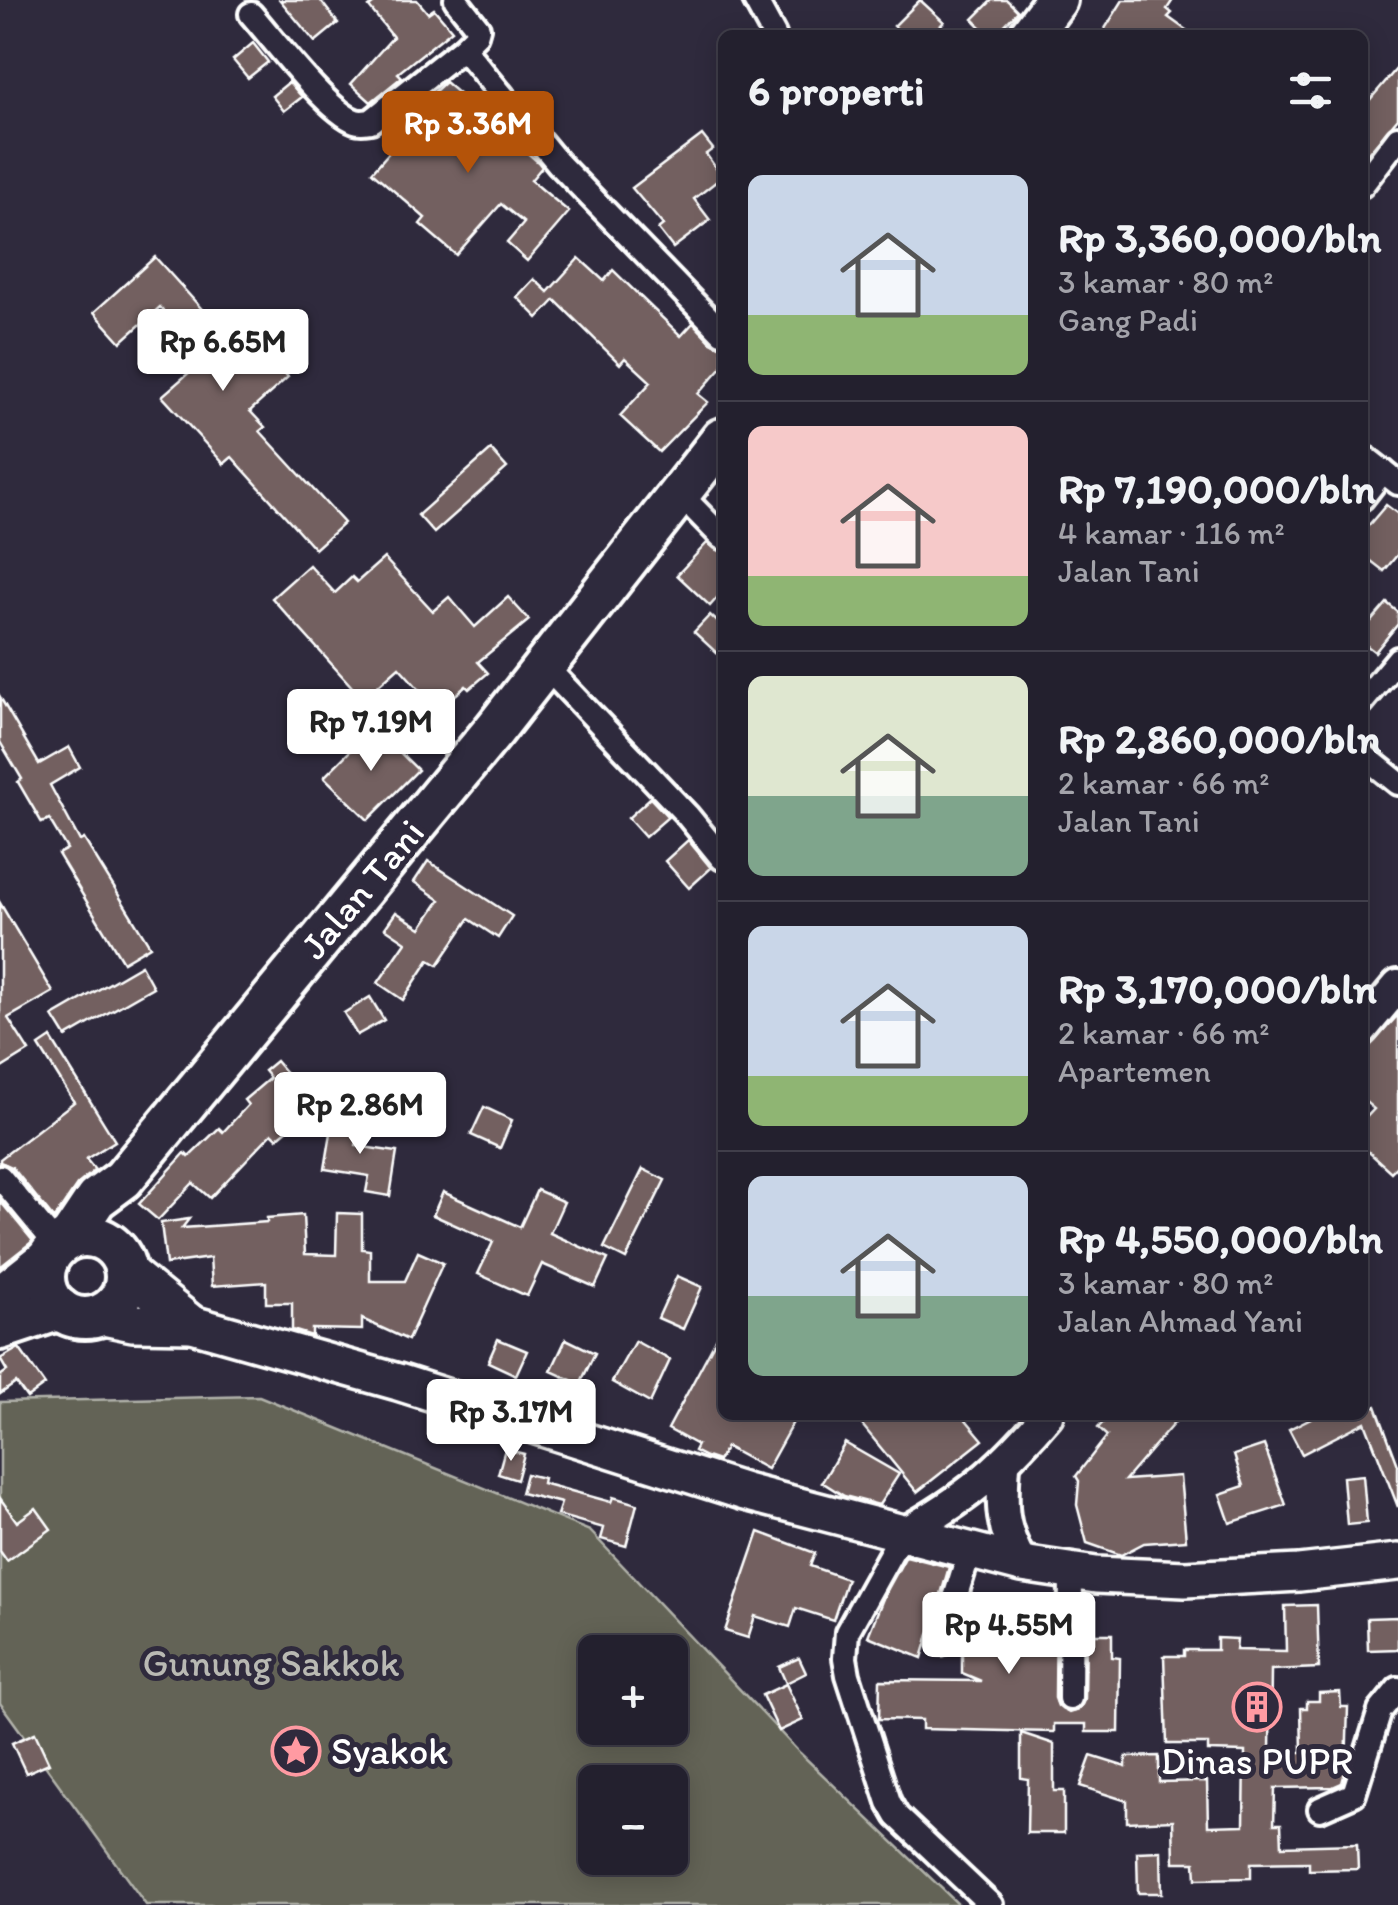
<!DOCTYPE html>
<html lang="id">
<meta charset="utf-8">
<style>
body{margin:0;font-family:Itim,sans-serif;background:#2b2836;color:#f1f3f6;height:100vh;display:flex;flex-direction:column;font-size:38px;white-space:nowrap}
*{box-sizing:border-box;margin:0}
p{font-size:32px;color:#a3a3aa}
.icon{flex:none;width:55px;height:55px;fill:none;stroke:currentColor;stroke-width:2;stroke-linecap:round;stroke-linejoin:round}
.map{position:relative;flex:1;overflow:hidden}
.side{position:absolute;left:718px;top:30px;width:650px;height:1390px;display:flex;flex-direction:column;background:#23202e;border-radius:15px;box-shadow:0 5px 25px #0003,0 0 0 2px #403e4a}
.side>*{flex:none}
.fabs{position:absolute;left:578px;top:1635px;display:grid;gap:20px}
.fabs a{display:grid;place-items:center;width:110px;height:110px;border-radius:15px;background:#23202e;box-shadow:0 5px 25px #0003,0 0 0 2px #403e4a;font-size:50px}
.price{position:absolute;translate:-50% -85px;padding:0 22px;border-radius:10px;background:#fff;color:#222;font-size:32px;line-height:65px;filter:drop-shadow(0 2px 5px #0008)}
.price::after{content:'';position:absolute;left:50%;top:60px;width:30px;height:22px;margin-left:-15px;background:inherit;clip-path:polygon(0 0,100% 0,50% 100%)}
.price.active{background:#b45309;color:#fff}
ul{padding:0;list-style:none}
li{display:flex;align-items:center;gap:30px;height:250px;padding:0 30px}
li+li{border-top:2px solid #403e4a}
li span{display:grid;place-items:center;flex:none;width:280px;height:200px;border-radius:15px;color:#555}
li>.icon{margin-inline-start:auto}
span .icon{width:120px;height:120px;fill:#fffc;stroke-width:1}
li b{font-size:42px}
h2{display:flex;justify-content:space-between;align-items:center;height:120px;padding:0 30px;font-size:42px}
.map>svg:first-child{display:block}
.green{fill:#636456;stroke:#b1b2aa;stroke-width:2.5;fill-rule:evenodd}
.building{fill:#736160;stroke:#fff;stroke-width:2.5}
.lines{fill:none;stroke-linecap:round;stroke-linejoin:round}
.street-casing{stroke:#fff;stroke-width:30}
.secondary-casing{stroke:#fff;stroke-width:38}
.primary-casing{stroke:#fff;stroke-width:42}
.highway-casing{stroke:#fff;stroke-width:48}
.street{stroke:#2f2a3d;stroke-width:22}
.secondary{stroke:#2f2a3d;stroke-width:30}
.primary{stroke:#2f2a3d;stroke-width:35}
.highway{stroke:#2f2a3d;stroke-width:40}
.labels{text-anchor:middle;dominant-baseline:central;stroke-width:10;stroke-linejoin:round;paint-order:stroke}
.street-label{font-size:38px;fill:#fff;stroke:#2f2a3d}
.park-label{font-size:38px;fill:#b9b9b3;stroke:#2f2a3d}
.poi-label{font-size:38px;fill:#fff;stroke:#2f2a3d;text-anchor:start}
</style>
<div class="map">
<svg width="1398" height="1905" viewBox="0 0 1398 1905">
<rect width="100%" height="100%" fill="#2f2a3d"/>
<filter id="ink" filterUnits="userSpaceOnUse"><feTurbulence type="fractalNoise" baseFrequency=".01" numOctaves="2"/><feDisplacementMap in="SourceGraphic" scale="20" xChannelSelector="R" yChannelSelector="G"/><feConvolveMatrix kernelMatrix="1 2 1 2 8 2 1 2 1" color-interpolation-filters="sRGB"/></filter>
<g filter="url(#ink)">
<!-- green -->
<path class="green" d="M259 1396 590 1531 800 1753 959 1905H146L0 1703V1402ZM595 1652H670V1728H595ZM595 1782H670V1858H595Z"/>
<!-- building -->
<g class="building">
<polygon points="280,0 320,0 338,23 315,42"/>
<polygon points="378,0 417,0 428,13 434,9 452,30 398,73 402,77 371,102 351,84 393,37 369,7"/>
<polygon points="920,0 944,22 931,35 904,35 894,26"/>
<polygon points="992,0 1007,0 1018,11 995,35 989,35 973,19"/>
<polygon points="1123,0 1173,0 1167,9 1172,13 1168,17 1193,35 1101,35"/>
<polygon points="253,43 268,62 248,78 233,60"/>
<polygon points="1398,67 1398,118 1362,160 1362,109"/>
<polygon points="289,82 302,97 284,111 272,96"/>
<polygon points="445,82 538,162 542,167 531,180 569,212 527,261 507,243 524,223 501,204 456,255 420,224 425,218 372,172 421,116 415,110"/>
<polygon points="702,135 713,149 706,154 722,177 694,199 710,220 673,248 658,229 663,225 632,188"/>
<polygon points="155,257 228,338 242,326 288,377 250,411 265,427 260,431 344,523 315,549 232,457 224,464 162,396 206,358 160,307 121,342 94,312"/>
<polygon points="579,258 604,281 613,270 681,336 693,323 711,342 722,347 722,367 698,394 708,402 659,452 620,416 651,382 625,358 620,364 555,300 538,318 517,297 534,279 548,292"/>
<polygon points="491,450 507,468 434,533 418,515"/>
<polygon points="1386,505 1398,514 1398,554 1384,571 1362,554 1362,533"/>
<polygon points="707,543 722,552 722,592 710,606 677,575"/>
<polygon points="384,558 433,611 449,597 475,627 508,597 529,620 478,662 488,673 469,689 466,686 438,710 399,667 363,699 272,598 309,565 335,593 352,577 357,582"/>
<polygon points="1387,603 1398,612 1398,624 1375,652 1362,642 1362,632"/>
<polygon points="710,615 722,626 722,658 694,632"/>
<polygon points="0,697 39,764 69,747 80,767 50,785 80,841 84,839 150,946 123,962 58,854 67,849 49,819 42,823 18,782 22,779 0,742"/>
<polygon points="374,727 418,770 368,820 324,777"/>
<polygon points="650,798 668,817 645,837 628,818"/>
<polygon points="688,840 711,868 689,888 665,861"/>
<polygon points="428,861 512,916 498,938 469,919 438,965 429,960 403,1000 378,983 406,942 385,928 396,912 421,928 440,900 414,882"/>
<polygon points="0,903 53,992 8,1018 29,1051 0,1069"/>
<polygon points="141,965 153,987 66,1037 53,1016"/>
<polygon points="370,997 384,1020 357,1035 344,1013"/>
<polygon points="1398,1015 1398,1165 1391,1172 1362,1146 1362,1122 1374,1109 1362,1099 1362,1055"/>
<polygon points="51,1038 115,1141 86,1159 95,1170 77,1185 54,1219 12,1167 0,1162 0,1159 74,1102 39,1046"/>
<polygon points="276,1061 304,1094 284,1112 294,1124 277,1138 272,1133 210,1198 193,1183 158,1220 139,1204 185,1153 189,1157 219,1128 223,1132 248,1105 244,1100 270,1078 264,1071"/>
<polygon points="484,1107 512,1120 500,1148 471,1135"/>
<polygon points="334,1115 361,1119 356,1146 397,1152 390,1196 366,1192 369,1176 325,1169"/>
<polygon points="643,1169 665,1180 626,1259 604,1248"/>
<polygon points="537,1190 564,1202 550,1233 608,1259 595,1287 542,1264 527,1296 478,1274 493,1242 433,1215 443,1192 520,1227"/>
<polygon points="0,1201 33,1241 0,1267"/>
<polygon points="337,1213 362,1214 362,1249 370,1250 370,1281 405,1281 418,1252 443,1263 408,1340 362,1319 362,1330 312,1329 312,1336 292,1330 292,1303 266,1303 266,1282 212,1286 210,1258 166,1264 161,1223 189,1219 182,1228 267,1222 267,1218 303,1215 305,1254 336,1255"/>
<polygon points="677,1276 702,1287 683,1329 658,1318"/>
<polygon points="722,1328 722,1415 797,1415 767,1469 726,1447 718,1461 706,1457 694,1451 697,1445 668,1429"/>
<polygon points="498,1339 527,1351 516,1375 488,1362"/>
<polygon points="566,1339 595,1353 580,1384 551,1371"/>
<polygon points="635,1341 670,1360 650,1403 612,1382"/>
<polygon points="19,1348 45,1385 27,1398 16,1383 0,1394 0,1376 7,1371 0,1359"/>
<polygon points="1376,1406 1398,1465 1398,1507 1365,1422 1302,1454 1289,1429 1317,1415 1362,1415 1362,1411"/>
<polygon points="854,1415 962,1415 983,1440 917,1492"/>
<polygon points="1110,1415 1181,1415 1125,1480 1180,1476 1186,1540 1144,1543 1121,1555 1087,1543 1077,1505 1079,1481 1076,1476 1107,1436 1098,1428"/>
<polygon points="845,1443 899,1474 879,1505 844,1496 822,1482"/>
<polygon points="1264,1445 1286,1505 1230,1523 1220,1494 1244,1486 1234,1455"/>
<polygon points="505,1449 524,1454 517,1480 498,1474"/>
<polygon points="526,1474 543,1478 542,1483 611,1502 613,1497 637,1504 626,1546 601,1539 604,1528 557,1515 561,1503 521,1493"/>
<polygon points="1363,1475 1367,1523 1347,1525 1343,1477"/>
<polygon points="0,1498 17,1522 36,1508 51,1529 7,1561 0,1551"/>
<polygon points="759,1532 815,1553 810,1566 847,1579 833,1620 796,1608 790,1627 755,1616 748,1638 725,1631"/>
<polygon points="906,1556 949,1567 922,1658 868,1636 884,1596"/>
<polygon points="971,1596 1014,1597 1014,1606 1056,1606 1055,1698 1058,1706 1069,1713 1078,1710 1085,1699 1086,1634 1112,1634 1112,1657 1120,1658 1119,1732 1086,1732 1086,1724 1054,1724 1054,1732 922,1729 922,1720 879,1719 880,1680 981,1681 962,1673 962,1626"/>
<polygon points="1317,1605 1319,1668 1271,1670 1270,1752 1302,1752 1301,1708 1307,1708 1307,1701 1319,1701 1319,1693 1340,1692 1341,1707 1348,1707 1346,1768 1342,1783 1333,1787 1275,1788 1274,1824 1281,1824 1282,1846 1357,1844 1358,1869 1309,1870 1309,1862 1251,1863 1251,1878 1196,1879 1195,1862 1174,1862 1173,1820 1127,1822 1127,1801 1080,1786 1091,1756 1126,1767 1126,1757 1159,1756 1159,1782 1207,1781 1208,1826 1244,1825 1245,1752 1208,1751 1208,1744 1167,1744 1164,1656 1184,1656 1184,1650 1217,1650 1217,1638 1237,1639 1236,1650 1286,1651 1285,1606"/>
<polygon points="1398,1617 1398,1649 1368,1650 1367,1618"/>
<polygon points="799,1658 806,1673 786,1683 779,1667"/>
<polygon points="786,1684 803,1720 779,1731 762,1695"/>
<polygon points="35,1733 49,1763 26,1773 12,1743"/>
<polygon points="1021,1733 1054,1744 1054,1791 1064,1791 1064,1833 1027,1833 1028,1779 1021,1778"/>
<polygon points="1161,1851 1162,1893 1138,1893 1137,1852"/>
</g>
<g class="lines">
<!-- street casing -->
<g class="street-casing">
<g id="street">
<polyline points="456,0 478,28 476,35 463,48"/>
<polyline points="755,0 774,35"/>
<path d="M251 14C273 39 328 112 355 121 361 123 364 122 371 121L463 48 558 163 722 332"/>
<polyline points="1362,185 1398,138"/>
<polyline points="1362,455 1398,483"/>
<polyline points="680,494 722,537"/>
<polyline points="1362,498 1383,471"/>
<polyline points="546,667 687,815 722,858"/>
<polyline points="1362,702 1398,659"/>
<polyline points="1362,754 1398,783"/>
<polyline points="0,1177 57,1246"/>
<polyline points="901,1535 847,1632 845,1658 848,1675 889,1802 897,1816 991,1905"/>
<polyline points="941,1643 969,1553"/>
<polyline points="1070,1698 1071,1571"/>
<polyline points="1320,1809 1354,1794 1380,1711 1398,1689"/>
</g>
</g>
<!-- secondary casing -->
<g class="secondary-casing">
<g id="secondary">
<polyline points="1362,1029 1398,986"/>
<path d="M1004 1465C1001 1507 1001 1528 1022 1564"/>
<path d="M901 1535C966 1499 999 1471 1047 1415"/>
</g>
</g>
<!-- primary casing -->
<g class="primary-casing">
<g id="primary">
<polyline points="127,1271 192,1324"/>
<polyline points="99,1316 133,1323 192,1324 398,1382 745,1492 1022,1564 1096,1575 1185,1579 1299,1573 1398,1562"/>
</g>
</g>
<!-- highway casing -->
<g class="highway-casing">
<g id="highway">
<polyline points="1030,35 1056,0"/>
<circle cx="85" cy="1277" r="41"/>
<polyline points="70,1238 96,1199 123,1179 495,729 722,439"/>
<polyline points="0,1297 48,1259"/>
<polyline points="0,1329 60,1309"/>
</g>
</g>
<!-- street -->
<use href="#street" class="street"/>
<!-- secondary -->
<use href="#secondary" class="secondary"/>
<!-- primary -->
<use href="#primary" class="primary"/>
<!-- highway -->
<use href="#highway" class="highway"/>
</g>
</g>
<!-- icons -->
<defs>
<g id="building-ring" transform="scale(2.5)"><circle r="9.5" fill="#2f2a3d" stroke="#ff9aa2" stroke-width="1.5"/><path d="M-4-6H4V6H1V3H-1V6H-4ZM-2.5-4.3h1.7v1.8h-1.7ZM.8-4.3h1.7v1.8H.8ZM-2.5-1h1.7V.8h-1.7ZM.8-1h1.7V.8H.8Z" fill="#ff9aa2"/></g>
<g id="sight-ring" transform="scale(2.5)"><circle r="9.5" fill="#2f2a3d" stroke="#ff9aa2" stroke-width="1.5"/><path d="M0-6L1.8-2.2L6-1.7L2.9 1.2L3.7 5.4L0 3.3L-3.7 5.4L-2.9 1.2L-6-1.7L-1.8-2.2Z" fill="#ff9aa2"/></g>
</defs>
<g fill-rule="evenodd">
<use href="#building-ring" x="1257" y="1707"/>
<use href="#sight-ring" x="296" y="1751"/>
</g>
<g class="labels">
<!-- street labels -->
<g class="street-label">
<text transform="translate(362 889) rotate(-50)">Jalan Tani</text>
</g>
<!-- park labels -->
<g class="park-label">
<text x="271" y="1663">Gunung Sakkok</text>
</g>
<!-- poi labels -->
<g class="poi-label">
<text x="331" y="1751">Syakok</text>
<text x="1257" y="1761" text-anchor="middle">Dinas PUPR</text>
</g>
</g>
</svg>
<div class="fabs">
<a>+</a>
<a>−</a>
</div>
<b class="price active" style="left:468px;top:176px">Rp 3.36M</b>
<b class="price" style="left:223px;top:394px">Rp 6.65M</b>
<b class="price" style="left:371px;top:774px">Rp 7.19M</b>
<b class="price" style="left:360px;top:1157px">Rp 2.86M</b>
<b class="price" style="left:511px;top:1464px">Rp 3.17M</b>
<b class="price" style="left:1009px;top:1677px">Rp 4.55M</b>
<section class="side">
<h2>6 properti<svg class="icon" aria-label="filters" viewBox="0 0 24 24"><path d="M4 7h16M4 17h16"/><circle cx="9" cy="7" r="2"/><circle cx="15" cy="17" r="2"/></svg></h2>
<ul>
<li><span style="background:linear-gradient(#c9d6e8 70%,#8fb573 0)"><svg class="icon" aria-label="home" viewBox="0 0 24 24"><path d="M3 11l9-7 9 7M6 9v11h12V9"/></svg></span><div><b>Rp 3,360,000/bln</b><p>3 kamar · 80 m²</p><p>Gang Padi</p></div></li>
<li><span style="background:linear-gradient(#f6c9c9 75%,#8fb573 0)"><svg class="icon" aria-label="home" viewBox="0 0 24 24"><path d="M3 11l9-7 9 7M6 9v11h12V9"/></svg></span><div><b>Rp 7,190,000/bln</b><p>4 kamar · 116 m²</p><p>Jalan Tani</p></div></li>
<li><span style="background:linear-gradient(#dfe7d0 60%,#7fa58c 0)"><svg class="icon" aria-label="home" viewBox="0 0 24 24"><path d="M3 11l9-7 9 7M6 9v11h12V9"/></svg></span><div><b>Rp 2,860,000/bln</b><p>2 kamar · 66 m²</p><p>Jalan Tani</p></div></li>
<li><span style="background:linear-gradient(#c9d6e8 75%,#8fb573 0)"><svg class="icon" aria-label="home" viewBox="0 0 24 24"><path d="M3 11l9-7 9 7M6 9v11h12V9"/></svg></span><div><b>Rp 3,170,000/bln</b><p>2 kamar · 66 m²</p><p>Apartemen</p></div></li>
<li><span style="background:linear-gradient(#c9d6e8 60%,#7fa58c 0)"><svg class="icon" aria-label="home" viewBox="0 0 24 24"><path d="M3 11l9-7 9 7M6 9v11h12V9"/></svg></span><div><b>Rp 4,550,000/bln</b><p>3 kamar · 80 m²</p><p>Jalan Ahmad Yani</p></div></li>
</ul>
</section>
</div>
